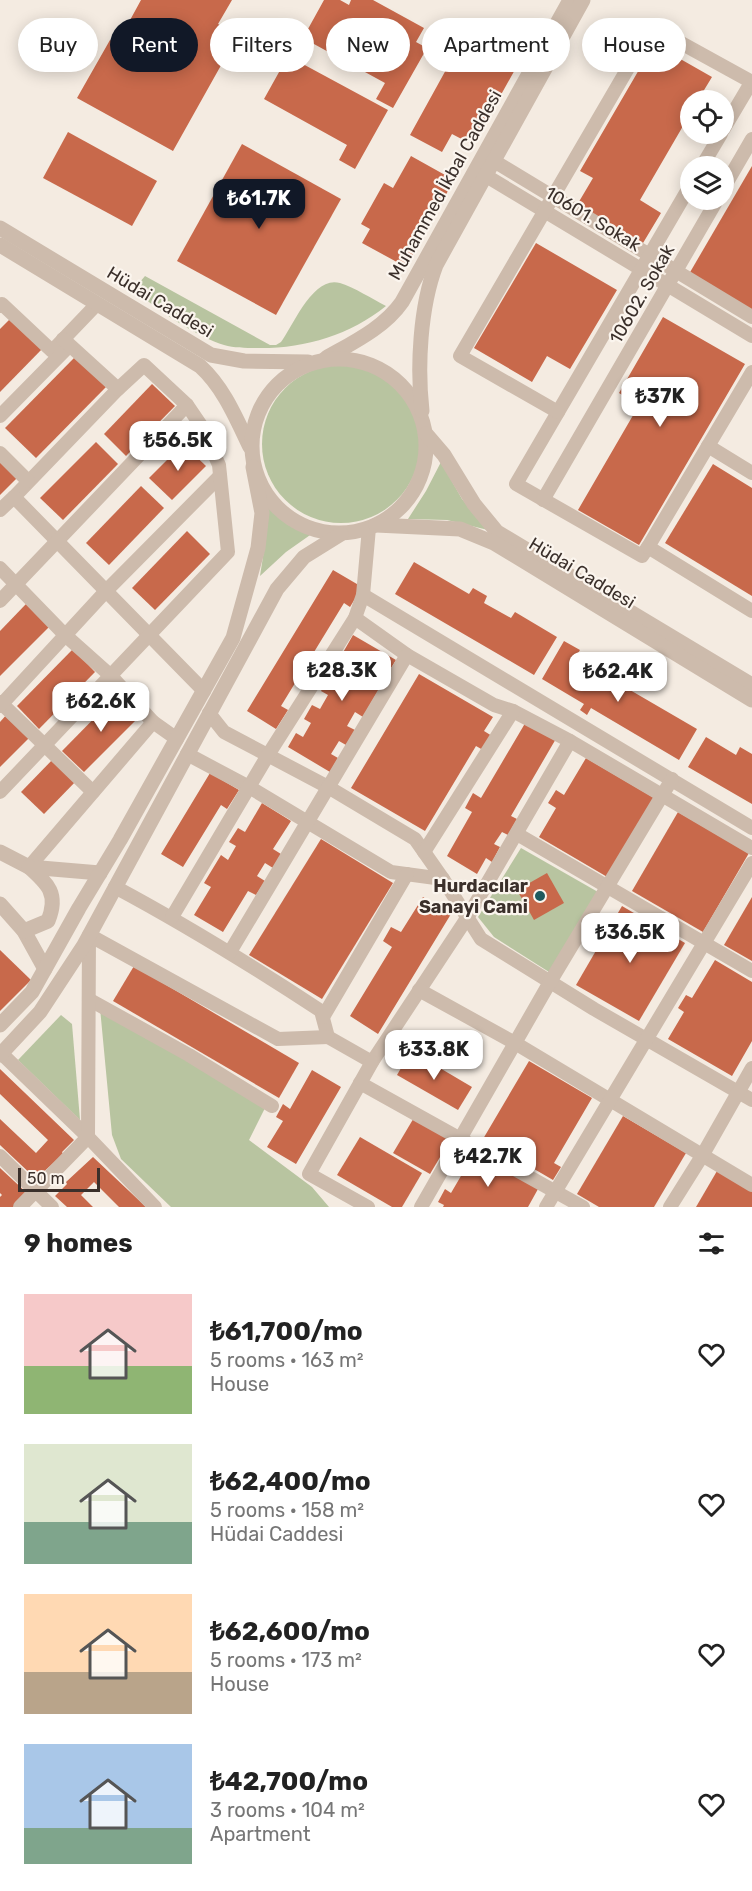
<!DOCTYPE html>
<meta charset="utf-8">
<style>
body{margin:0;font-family:Rubik,sans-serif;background:#f2f2f2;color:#222;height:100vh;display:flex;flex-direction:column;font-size:22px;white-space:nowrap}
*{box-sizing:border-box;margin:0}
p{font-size:20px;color:#767676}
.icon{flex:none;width:33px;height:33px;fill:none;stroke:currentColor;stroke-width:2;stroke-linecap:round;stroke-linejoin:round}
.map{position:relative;height:1207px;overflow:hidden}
.panel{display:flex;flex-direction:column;background:#fff;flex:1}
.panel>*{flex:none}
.hud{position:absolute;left:18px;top:18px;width:717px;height:54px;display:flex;gap:12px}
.buttons{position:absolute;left:680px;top:90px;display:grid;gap:12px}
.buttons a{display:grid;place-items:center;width:54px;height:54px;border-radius:50%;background:#fff;box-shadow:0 3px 15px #0003;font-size:30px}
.scale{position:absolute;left:18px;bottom:15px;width:82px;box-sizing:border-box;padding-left:6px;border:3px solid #3b302b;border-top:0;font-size:16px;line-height:21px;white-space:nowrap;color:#3b302b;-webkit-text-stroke:4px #fbf5ee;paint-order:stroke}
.price{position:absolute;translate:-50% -51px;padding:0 14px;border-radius:12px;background:#fff;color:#222;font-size:20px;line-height:39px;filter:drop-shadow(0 2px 3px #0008)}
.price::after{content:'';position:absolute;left:50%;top:36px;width:18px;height:14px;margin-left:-9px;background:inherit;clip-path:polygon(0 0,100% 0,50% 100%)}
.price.on{background:#111827;color:#fff}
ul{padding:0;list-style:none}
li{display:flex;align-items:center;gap:18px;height:150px;padding:0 24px}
li span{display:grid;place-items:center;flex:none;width:168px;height:120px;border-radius:0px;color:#555}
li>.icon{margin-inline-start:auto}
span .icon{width:72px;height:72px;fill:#fffc;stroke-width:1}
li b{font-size:26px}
h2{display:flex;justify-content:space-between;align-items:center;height:72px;padding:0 24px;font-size:26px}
.chip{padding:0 21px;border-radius:27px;background:#fff;box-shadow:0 3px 15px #0003;font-size:21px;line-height:54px}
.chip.on{background:#111827;color:#fff}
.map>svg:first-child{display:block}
.green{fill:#b8c4a0}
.building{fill:#c8694b}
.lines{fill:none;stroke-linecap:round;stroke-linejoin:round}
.minor{stroke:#cdbbac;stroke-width:14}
.tertiary{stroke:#cdbbac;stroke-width:15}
.poi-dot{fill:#1f5a5e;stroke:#fbf5ee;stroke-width:2}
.labels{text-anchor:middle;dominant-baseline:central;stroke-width:4.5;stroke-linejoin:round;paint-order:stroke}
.street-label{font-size:18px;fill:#3b302b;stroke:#fbf5ee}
.poi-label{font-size:18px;font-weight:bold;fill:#3b302b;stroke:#fbf5ee;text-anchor:end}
</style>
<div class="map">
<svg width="752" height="1207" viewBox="0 0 752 1207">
<rect width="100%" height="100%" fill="#f4ebe1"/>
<!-- green -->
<g class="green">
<path d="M145 276 270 345H276L281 342C293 326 313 275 340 283 355 288 371 298 386 306 349 336 303 349 256 348 245 348 234 348 224 345 201 339 150 306 134 289Z"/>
<circle cx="341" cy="444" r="79"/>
<polygon points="441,462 462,499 488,530 447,520 408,519 426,491"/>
<polygon points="265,500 286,519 313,533 286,552 260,576 266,537"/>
<polygon points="521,848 598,892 549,972 494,937 478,917"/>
<polygon points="100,1008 267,1104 249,1140 312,1187 329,1207 171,1207 121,1159 112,1135"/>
<polygon points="61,1015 72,1024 80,1120 18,1060"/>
</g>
<!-- building -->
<g class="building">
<polygon points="141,0 232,0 218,24 238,35 173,151 77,98 110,40 117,44"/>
<polygon points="324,0 340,0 349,5 351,0 373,0 424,28 416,42 427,48 393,108 376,99 385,83 303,38"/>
<polygon points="479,33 522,57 473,145 452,134 442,152 410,135 463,39 473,44"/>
<polygon points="654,44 712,77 698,100 690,100 690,114 640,200 661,213 643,243 577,205 593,178 580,171"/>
<polygon points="288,56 388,110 355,169 339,160 347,145 264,99"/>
<polygon points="68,132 157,181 132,226 43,178"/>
<polygon points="242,144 341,199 276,315 177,261"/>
<polygon points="411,156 454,180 406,267 362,243 370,229 361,224 384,183 393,188"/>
<polygon points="752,166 752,311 689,274"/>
<polygon points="536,243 617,290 570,369 547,356 532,382 474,348"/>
<polygon points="12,317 43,348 0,392 0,329"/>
<polygon points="663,317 745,364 639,545 578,510 639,405 619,393"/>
<polygon points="75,357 106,387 36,458 5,428"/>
<polygon points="152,384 175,406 126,456 104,434"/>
<polygon points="96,442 118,464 63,520 40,498"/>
<polygon points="183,444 206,466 172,500 149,478"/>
<polygon points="0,462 17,478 0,495"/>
<polygon points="713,464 752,488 752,596 665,543"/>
<polygon points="141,486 164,508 109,565 86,543"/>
<polygon points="187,531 210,554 155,610 132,588"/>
<polygon points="414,562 469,594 473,588 487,596 484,603 511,618 515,612 557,637 534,675 395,594"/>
<polygon points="333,570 362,587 350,607 344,603 281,706 288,710 276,729 247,711"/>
<polygon points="26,604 49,627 0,676 0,631"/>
<polygon points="353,635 396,660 388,673 381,669 372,685 379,689 363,717 355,712 347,726 355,730 346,745 339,741 331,754 338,758 330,772 288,747 296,733 303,737 311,723 304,719 312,705 320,709 328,695 321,691"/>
<polygon points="564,641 580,650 575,658 697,729 679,760 591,708 587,715 580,710 584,704 542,679"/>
<polygon points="73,649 95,672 39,729 17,706"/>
<polygon points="419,674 493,717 484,731 492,736 483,750 476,746 425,831 351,788"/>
<polygon points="118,694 140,716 84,772 62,751"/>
<polygon points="8,713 31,736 0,767 0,722"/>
<polygon points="527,720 557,737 511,816 517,819 508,835 502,832 494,844 500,847 492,862 486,858 477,874 447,856 472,812 465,808 473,793 481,798"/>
<polygon points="706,737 736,755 740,747 752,754 752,804 688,767"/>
<polygon points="55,757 78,779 44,814 21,792"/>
<polygon points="586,758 656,799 609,878 539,837 556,808 548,803 556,790 564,795"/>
<polygon points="210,773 239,790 227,809 221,805 183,867 161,854"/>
<polygon points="262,803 291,821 273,849 281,854 273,868 265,863 257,876 265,881 256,895 248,891 223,932 194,915 211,887 204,883 221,855 228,860 236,846 229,842 238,828 245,832"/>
<polygon points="678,812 749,853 703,932 632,891"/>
<polygon points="321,839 393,883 322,999 249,955"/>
<polygon points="547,873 564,903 534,920 517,890"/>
<polygon points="423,897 451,914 378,1034 350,1016 392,947 383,941 391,927 401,932"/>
<polygon points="752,897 752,961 724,945"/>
<polygon points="622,906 685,943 639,1021 576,985"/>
<polygon points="0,950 31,980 0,1011"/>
<polygon points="715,960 752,982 752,1041 732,1076 668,1039 684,1012 678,1008 686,995 692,998"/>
<polygon points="134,966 299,1063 279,1098 113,1001"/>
<polygon points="411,1051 472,1087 458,1110 397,1075"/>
<polygon points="529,1061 592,1098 554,1163 561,1167 553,1180 483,1139"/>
<polygon points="0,1069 74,1140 62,1152 63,1154 36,1179 0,1145 0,1119 36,1153 48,1140 0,1094"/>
<polygon points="312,1070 341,1087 296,1164 267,1147 283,1121 276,1117 283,1104 290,1109"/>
<polygon points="415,1116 452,1137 430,1174 393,1153"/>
<polygon points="623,1116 686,1153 654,1207 599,1207 577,1194"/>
<polygon points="360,1137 422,1173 402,1207 392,1207 337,1175"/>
<polygon points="475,1152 538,1189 528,1207 443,1207 444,1205 438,1202 445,1189 451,1193"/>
<polygon points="93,1157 146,1207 119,1207 94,1182 81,1195 93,1207 67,1207 55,1196 67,1184 66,1182"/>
<polygon points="0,1168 28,1194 16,1207 0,1207 0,1197 2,1195 0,1193"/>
<polygon points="717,1171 752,1191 752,1207 696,1207"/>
</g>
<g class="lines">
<!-- minor -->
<g class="minor">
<polyline points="723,130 752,81"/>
<polyline points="484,155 752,317"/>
<polyline points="702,166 721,134"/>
<polyline points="478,171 752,336"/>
<polyline points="690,186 516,484 642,556 648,547 752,611"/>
<polyline points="723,189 752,139"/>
<polyline points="0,306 2,304 52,351 97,304"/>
<polyline points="118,389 14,497 204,691"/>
<polyline points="558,412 460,356 652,27 752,82"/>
<polyline points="0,416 68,347"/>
<polyline points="708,446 752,473"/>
<polyline points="0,453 28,481"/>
<polyline points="543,500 717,200"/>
<polyline points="0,510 14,497"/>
<polyline points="648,547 752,372"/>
<polyline points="0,568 65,635 111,676 153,722"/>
<polyline points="363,595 752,828"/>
<polyline points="0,601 187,405"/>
<polyline points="355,618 407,655 494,705 513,711 570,741 752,848"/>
<polyline points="0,702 93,792"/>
<polyline points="0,706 106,591 220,476"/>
<polyline points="209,713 224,732 328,787 415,839 443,879 481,939 594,1009 752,1100"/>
<polyline points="187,754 249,787 391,872 443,879"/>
<polyline points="0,792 228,552 219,465 202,427 187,405 144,365 118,389 63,339"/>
<polyline points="517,834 752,971"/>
<polyline points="424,852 513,711"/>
<polyline points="29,867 153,722 177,739"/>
<path d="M115 887C186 925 254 967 321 1011L328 1037 372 1062 467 918 570 741"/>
<polyline points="172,917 268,755 355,618 363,595 369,528"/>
<polyline points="230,952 407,655"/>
<polyline points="419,990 515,1043 752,1185"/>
<polyline points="90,1000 189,1055 272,1106"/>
<polyline points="323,1017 407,874"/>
<polyline points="1,1053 88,1137 155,1207"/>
<polyline points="360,1083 583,1207"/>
<polyline points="0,1156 52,1207"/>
<polyline points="20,1207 88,1137 89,935 278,1039 328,1037"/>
<polyline points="368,1207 309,1174 372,1062"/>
<polyline points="421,1207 550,982 672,779"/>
<polyline points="546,1207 752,863"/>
<polyline points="670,1207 702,1156 752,1068"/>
</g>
<!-- tertiary -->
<g class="tertiary">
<polyline points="0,228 211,355 244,361 308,362"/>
<path d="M0 245 200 366C224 388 236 418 250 447"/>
<path d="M326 358C352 343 384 328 402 302L570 0"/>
<circle cx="339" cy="446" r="87"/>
<path d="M422 411C417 367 420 307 436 265L583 0"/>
<polyline points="426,434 444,455 474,504 497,532 752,685"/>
<polyline points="376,525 460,529 494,543 752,700"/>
<polyline points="0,852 29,867 100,873"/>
<polyline points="0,904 24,931 45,969"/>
<path d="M24 931 48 921C59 894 48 884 29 867"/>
<polyline points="0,1025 32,992 79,908 120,840 233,638 258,548 262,513 253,467"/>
<polyline points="0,1055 40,1012 84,945 277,589 304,557 341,534"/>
</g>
</g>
<!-- markers -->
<circle class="poi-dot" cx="540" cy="896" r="6"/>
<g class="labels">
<!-- street labels -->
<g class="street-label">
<text transform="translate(445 185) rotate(-61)">Muhammed İkbal Caddesi</text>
<text transform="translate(593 219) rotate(31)">10601. Sokak</text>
<text transform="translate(642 294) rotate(-60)">10602. Sokak</text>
<text transform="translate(160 302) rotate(31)">Hüdai Caddesi</text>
<text transform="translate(582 573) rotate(31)">Hüdai Caddesi</text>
</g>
<!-- poi labels -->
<g class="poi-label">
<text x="528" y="886">Hurdacılar<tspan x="528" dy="21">Sanayi Cami</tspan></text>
</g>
</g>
</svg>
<div class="buttons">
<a><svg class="icon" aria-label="locate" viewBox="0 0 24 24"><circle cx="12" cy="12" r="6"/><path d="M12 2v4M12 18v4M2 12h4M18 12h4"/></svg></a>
<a><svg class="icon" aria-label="layers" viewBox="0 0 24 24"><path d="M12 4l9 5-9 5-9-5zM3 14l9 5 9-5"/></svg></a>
</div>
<div class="scale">50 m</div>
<b class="price on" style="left:259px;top:230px">₺61.7K</b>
<b class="price" style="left:660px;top:428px">₺37K</b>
<b class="price" style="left:178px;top:472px">₺56.5K</b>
<b class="price" style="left:342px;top:702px">₺28.3K</b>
<b class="price" style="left:618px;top:703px">₺62.4K</b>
<b class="price" style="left:101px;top:733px">₺62.6K</b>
<b class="price" style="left:630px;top:964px">₺36.5K</b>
<b class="price" style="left:434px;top:1081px">₺33.8K</b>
<b class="price" style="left:488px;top:1188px">₺42.7K</b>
<div class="hud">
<a class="chip">Buy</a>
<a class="chip on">Rent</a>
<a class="chip">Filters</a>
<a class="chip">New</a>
<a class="chip">Apartment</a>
<a class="chip">House</a>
</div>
</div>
<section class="panel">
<h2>9 homes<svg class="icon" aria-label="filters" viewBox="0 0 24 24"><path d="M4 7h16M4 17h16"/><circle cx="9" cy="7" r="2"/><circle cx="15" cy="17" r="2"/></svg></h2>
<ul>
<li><span style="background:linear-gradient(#f6c9c9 60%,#8fb573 0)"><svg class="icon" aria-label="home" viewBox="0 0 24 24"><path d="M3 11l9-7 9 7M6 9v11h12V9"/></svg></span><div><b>₺61,700/mo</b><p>5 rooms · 163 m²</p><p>House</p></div><svg class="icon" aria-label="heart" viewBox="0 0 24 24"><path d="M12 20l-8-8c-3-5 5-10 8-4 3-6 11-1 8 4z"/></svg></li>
<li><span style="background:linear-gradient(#dfe7d0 65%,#7fa58c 0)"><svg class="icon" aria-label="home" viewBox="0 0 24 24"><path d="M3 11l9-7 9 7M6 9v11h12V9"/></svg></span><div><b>₺62,400/mo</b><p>5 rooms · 158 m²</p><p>Hüdai Caddesi</p></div><svg class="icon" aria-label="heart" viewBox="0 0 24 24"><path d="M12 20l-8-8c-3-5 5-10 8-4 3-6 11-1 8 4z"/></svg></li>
<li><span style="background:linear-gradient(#ffd9b3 65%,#b9a48a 0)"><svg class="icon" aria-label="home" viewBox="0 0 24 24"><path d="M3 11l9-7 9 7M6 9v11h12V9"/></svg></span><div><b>₺62,600/mo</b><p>5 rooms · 173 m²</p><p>House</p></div><svg class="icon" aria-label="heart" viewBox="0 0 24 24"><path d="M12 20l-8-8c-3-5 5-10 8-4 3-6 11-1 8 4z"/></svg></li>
<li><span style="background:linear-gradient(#a9c7e8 70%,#7fa58c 0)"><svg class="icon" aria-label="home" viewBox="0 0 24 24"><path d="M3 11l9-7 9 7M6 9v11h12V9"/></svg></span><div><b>₺42,700/mo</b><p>3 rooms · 104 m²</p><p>Apartment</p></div><svg class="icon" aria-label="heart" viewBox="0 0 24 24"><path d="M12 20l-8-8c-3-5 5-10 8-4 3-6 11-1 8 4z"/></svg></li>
</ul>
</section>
